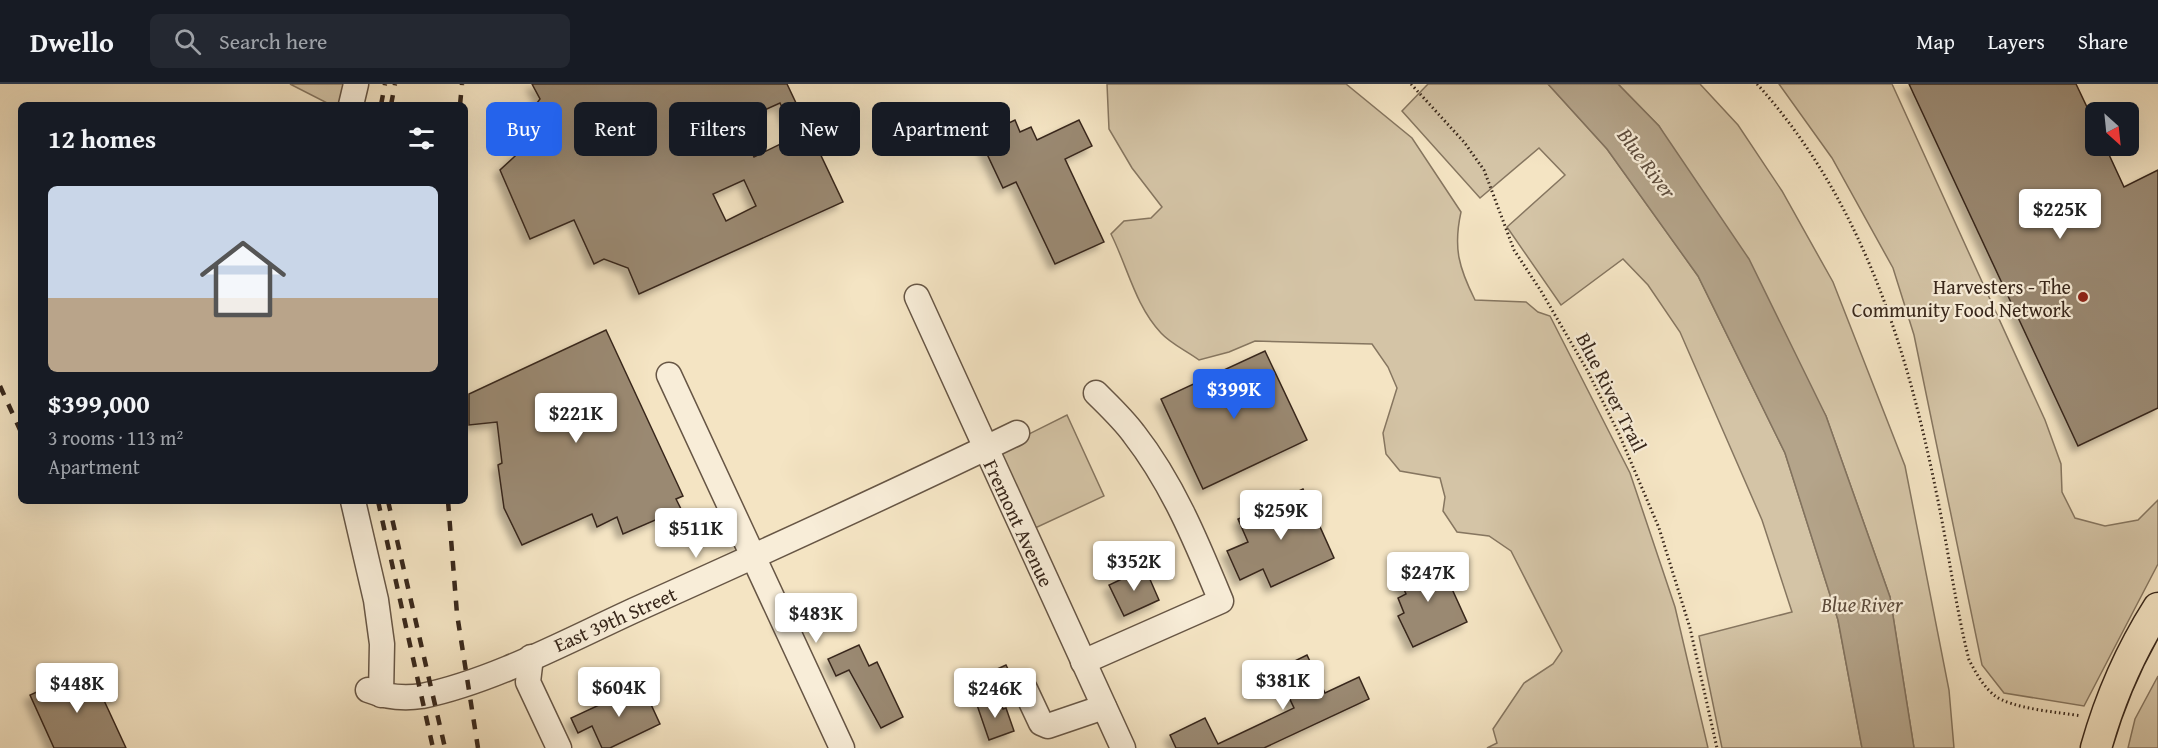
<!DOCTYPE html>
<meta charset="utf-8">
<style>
body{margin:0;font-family:"Gentium Book Plus",serif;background:#242831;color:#f1f3f6;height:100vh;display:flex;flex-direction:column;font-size:22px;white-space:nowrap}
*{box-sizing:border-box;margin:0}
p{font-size:20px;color:#9ea1a6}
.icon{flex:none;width:33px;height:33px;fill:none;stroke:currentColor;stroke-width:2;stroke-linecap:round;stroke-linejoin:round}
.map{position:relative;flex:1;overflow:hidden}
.drawer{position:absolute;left:18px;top:18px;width:450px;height:402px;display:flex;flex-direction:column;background:#171b24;border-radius:9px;box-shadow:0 6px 24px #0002}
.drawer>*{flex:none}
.top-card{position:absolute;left:486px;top:18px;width:570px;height:54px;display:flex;gap:12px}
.needle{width:39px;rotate:153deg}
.buttons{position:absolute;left:2085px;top:18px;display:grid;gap:12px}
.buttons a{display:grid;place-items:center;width:54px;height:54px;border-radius:9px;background:#171b24;box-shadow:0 6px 24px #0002;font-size:30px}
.price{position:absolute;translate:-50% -51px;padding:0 14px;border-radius:6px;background:#fff;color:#222;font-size:20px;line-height:39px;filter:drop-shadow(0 2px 3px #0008)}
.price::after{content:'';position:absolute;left:50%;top:36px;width:18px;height:14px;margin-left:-9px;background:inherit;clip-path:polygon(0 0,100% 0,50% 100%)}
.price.active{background:#2563eb;color:#fff}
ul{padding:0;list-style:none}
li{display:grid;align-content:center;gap:12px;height:318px;padding:0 30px}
li span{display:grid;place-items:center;height:186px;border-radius:9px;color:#555}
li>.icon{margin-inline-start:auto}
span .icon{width:108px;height:108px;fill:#fffc;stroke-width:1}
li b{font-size:26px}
h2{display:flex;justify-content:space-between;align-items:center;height:72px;padding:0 30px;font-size:26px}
.tag{padding:0 21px;border-radius:9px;background:#171b24;box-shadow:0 6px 24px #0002;font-size:21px;line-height:54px}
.tag.active{background:#2563eb;color:#fff}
header{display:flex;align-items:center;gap:36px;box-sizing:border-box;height:84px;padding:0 30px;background:#171b24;border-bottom:2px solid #363941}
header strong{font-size:28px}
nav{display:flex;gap:33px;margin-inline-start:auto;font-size:21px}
.search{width:420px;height:54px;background:#242831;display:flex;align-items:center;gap:15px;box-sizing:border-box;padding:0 21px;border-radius:9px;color:#9ea1a6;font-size:22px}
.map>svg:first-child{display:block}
.green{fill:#d4c4a6;stroke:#867660;stroke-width:1.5}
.water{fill:#b4a48a;stroke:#82725e;stroke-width:1.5}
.building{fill:#9a8972;stroke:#38271b;stroke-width:1.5;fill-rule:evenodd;filter:url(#shadow)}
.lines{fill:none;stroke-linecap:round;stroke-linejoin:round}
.minor-casing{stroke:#675645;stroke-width:27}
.major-casing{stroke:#38271b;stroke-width:33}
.path{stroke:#38271b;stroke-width:3;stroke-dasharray:1.5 3;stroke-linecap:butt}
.minor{stroke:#f8edd8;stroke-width:24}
.major{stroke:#f4e4c3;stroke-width:30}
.rail{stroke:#38271b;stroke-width:4.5;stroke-dasharray:10 10;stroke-linecap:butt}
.poi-dot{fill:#8f2418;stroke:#f8edd8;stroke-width:2}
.labels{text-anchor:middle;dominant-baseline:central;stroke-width:4.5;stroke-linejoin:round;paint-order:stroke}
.poi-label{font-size:20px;fill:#38271b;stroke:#f8edd8;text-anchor:end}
.street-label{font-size:20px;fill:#38271b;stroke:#f8edd8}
.water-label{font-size:21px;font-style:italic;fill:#5d4c3c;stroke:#f8edd8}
</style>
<header>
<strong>Dwello</strong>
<div class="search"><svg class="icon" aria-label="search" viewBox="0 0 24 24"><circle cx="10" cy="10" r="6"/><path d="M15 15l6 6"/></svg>Search here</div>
<nav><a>Map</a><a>Layers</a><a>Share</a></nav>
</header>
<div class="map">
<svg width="2158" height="664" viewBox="0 0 2158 664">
<defs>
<filter id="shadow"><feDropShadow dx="-5.5" dy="5.5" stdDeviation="3" flood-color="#0004"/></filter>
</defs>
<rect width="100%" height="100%" fill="#f4e4c3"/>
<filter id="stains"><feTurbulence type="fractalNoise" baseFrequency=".00333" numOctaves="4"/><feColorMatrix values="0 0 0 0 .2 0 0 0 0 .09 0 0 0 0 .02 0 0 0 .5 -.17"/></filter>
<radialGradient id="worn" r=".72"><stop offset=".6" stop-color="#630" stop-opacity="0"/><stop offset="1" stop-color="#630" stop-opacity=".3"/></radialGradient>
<!-- green -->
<g class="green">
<polygon points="290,0 350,0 341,21 331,21"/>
<path d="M1107 0H1346L1412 54 1461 128C1453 164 1459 184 1475 216L1526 218 1538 228 1550 232 1630 389 1675 523 1708 664H1487L1497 659 1493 645 1524 599 1553 580 1562 567 1511 467 1489 452 1457 448 1443 427 1445 413 1440 394 1400 387 1386 370 1383 349 1397 304 1388 283 1372 260 1255 257 1229 268 1199 276C1187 267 1171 260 1161 249 1135 221 1128 184 1111 150L1124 137 1151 134 1162 123 1132 84 1109 45Z"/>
<polygon points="1428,0 1548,0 1607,65 1698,192 1785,369 1838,536 1862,664 1722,664 1699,552 1792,528 1762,436 1680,248 1648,201 1623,175 1561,221 1507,143 1565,91 1539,64 1480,114 1402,27"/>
<polygon points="1618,0 1700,0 1738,41 1782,107 1833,198 1905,382 1949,606 1954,664 1914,664 1890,513 1826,332 1659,42"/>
<polygon points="1779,0 1892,0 2045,336 2061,380 2062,408 2075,434 2105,442 2138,436 2158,416 2158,480 2084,622 2004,609 1982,581 1914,251 1893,184 1832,74"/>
<polygon points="1067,331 1104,412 1033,445 998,374 1003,363"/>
<polygon points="2158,592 2158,664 2128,664 2135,635"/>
</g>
<!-- water -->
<polygon class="water" points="1548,0 1618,0 1659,42 1749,175 1826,332 1890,513 1914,664 1862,664 1838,536 1785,369 1698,192 1607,65"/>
<!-- building -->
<g class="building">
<path d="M532 0H787L843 118 639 210 628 184 604 175 594 180 574 136 530 155 500 86 541 48 531 27 540 15ZM780 19 795 53 754 73 738 38ZM744 96 756 122 726 137 713 110Z"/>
<polygon points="1909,0 2076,0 2096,42 2096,62 2105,62 2124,103 2158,86 2158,324 2078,362"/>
<polygon points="1015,36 1020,48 1031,43 1037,56 1079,36 1092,62 1065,75 1104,158 1055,180 1016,98 1003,104 979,53"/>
<polygon points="606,246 683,412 676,415 681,425 623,450 617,433 597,443 592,430 522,461 504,424 498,381 502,379 497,338 469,341 469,310"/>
<polygon points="1265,267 1307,356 1203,405 1161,315"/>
<polygon points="1303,405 1334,474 1271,503 1263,485 1240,496 1227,467 1248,458 1238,435"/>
<polygon points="1437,472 1467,538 1413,563 1398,532 1404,529 1398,514 1406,510 1397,490"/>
<polygon points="1145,484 1159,516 1124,532 1109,501"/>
<polygon points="859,561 869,582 877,578 903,633 881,644 849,586 836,592 828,575"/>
<polygon points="1307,571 1325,609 1359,593 1369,615 1264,664 1176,664 1170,651 1205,634 1218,660 1294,624 1276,586"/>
<polygon points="1006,581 1012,593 998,599 993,587"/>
<polygon points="89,584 126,664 54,664 30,611"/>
<polygon points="642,601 660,640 610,664 602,664 592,642 578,649 571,634"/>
<polygon points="999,613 1003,625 1006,624 1014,647 989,656 977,621"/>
</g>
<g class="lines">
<!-- minor casing -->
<g class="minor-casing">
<g id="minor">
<polyline points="351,21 356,0"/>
<polyline points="917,213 1123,664"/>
<polyline points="669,291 842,664"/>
<polyline points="353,417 376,516 382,560 381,611"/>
<polyline points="531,573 528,598 559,664"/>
<path d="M1083 578 1221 517C1197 459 1173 400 1134 350 1123 335 1109 322 1096 309"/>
<polyline points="1025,605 1041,639 1048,642 1104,623"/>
<path d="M368 606C386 613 403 615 422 612 494 597 569 556 637 525 764 468 891 410 1017 349"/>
</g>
</g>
<!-- major casing -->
<g class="major-casing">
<path id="major" d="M2096 664C2110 614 2130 568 2158 524"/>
</g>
<!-- path -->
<g class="path">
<polyline points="1411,0 1464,58 1484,86 1514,166 1541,207 1587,286 1619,350 1659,444 1690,544 1717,664"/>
<path d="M1757 0C1860 114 1906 259 1936 407 1948 463 1955 520 1969 576 1976 589 1983 602 1994 611 2011 625 2059 628 2081 632"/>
</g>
<!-- minor -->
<use href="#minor" class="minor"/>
<!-- major -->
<use href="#major" class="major"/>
<!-- rail -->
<g class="rail">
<polyline points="381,21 385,0"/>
<polyline points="391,21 395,0"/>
<polyline points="460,21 462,0"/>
<polyline points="0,302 21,348"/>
<polyline points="378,417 433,664"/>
<polyline points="388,417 445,664"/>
<polyline points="448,417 457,530 478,664"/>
</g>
</g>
<!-- markers -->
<circle class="poi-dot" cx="2083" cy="213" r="6"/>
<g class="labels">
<!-- poi labels -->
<g class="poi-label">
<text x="2071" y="202">Harvesters - The<tspan x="2071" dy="23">Community Food Network</tspan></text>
</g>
<!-- street labels -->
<g class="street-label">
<text transform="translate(1612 308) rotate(63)">Blue River Trail</text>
<text transform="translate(1019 439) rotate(65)">Fremont Avenue</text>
<text transform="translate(615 535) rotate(-24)">East 39th Street</text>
</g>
<!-- water labels -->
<g class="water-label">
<text transform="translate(1647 79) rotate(53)">Blue River</text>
<text x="1862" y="520">Blue River</text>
</g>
</g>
<rect width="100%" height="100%" filter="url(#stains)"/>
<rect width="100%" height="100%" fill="url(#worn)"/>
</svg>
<div class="buttons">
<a><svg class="needle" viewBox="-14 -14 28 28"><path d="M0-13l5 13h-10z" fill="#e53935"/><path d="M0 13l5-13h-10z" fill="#9ea1a6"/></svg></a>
</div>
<b class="price" style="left:2060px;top:156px">$225K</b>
<b class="price active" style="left:1234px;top:336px">$399K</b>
<b class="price" style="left:576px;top:360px">$221K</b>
<b class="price" style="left:1281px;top:457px">$259K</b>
<b class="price" style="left:696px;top:475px">$511K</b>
<b class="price" style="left:1134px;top:508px">$352K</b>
<b class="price" style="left:1428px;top:519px">$247K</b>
<b class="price" style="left:816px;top:560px">$483K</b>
<b class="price" style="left:1283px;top:627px">$381K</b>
<b class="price" style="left:77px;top:630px">$448K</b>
<b class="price" style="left:619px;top:634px">$604K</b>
<b class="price" style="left:995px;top:635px">$246K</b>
<div class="top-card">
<a class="tag active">Buy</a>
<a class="tag">Rent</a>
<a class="tag">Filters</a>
<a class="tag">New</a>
<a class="tag">Apartment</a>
</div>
<section class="drawer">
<h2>12 homes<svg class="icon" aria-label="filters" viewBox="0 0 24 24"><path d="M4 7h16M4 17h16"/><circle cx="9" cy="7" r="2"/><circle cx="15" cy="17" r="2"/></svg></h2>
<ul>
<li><span style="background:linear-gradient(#c9d6e8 60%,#b9a48a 0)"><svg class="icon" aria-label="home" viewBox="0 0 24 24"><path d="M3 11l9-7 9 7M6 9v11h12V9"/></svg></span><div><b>$399,000</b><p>3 rooms · 113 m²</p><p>Apartment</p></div></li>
</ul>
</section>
</div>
